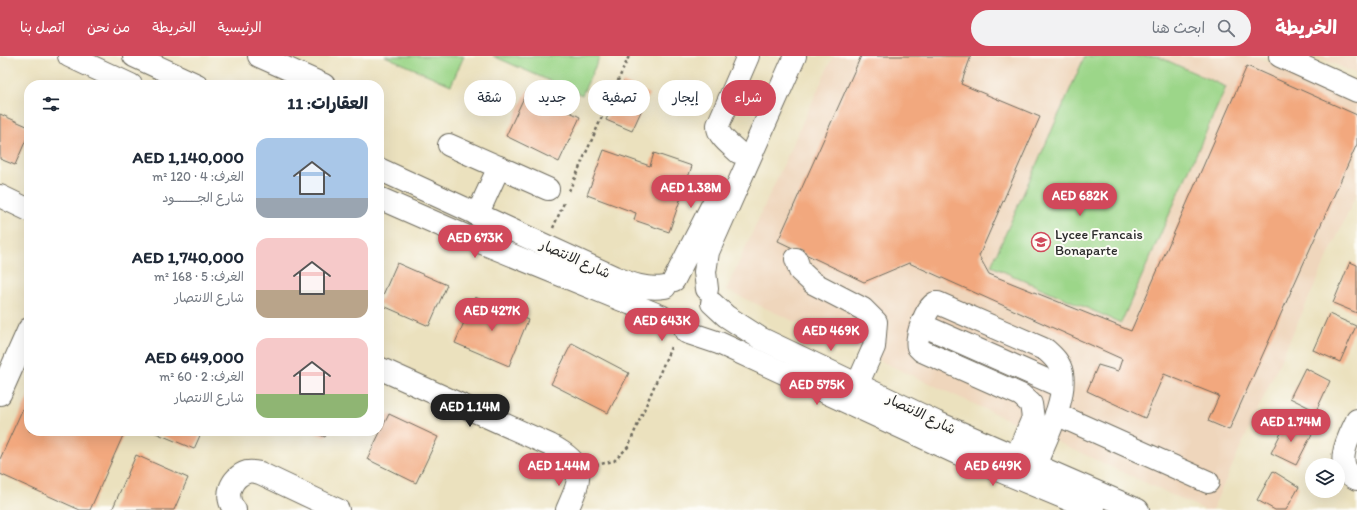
<!DOCTYPE html>
<html lang="ar">
<meta charset="utf-8">
<style>
body{margin:0;font-family:Itim,"Playpen Sans Arabic",sans-serif;background:#f2f2f3;color:#1f2937;direction:rtl;height:100vh;display:flex;flex-direction:column;font-size:15px;white-space:nowrap}
*{box-sizing:border-box;margin:0}
p{font-size:13px;color:#747a83}
.icon{flex:none;width:22px;height:22px;fill:none;stroke:currentColor;stroke-width:2;stroke-linecap:round;stroke-linejoin:round}
.map{position:relative;flex:1;overflow:hidden;direction:ltr}
.drawer{position:absolute;left:24px;top:24px;width:360px;height:356px;display:flex;flex-direction:column;background:#fff;border-radius:16px;box-shadow:0 4px 16px #0002;direction:rtl}
.drawer>*{flex:none}
.guide{position:absolute;left:396px;top:24px;width:380px;height:36px;direction:rtl;display:flex;gap:8px}
.controls{position:absolute;left:1305px;top:402px;display:grid;gap:8px}
.controls a{display:grid;place-items:center;width:40px;height:40px;border-radius:50%;background:#fff;box-shadow:0 4px 16px #0002;font-size:20px}
.price{position:absolute;translate:-50% -34px;padding:0 9px;border-radius:14px;background:#d1495b;color:#fff;font-size:13px;line-height:26px;filter:drop-shadow(0 1px 2px #0008)}
.price::after{content:'';position:absolute;left:50%;top:24px;width:12px;height:9px;margin-left:-6px;background:inherit;clip-path:polygon(0 0,100% 0,50% 100%)}
.price.current{background:#222;color:#fff}
ul{padding:0;list-style:none}
li{display:flex;align-items:center;gap:12px;height:100px;padding:0 16px}
li span{display:grid;place-items:center;flex:none;width:112px;height:80px;border-radius:12px;color:#555}
li>.icon{margin-inline-start:auto}
span .icon{width:48px;height:48px;fill:#fffc;stroke-width:1}
li b{font-size:17px}
h2{display:flex;justify-content:space-between;align-items:center;height:48px;padding:0 16px;font-size:17px}
.chip{padding:0 14px;border-radius:18px;background:#fff;box-shadow:0 4px 16px #0002;font-size:14px;line-height:36px}
.chip.current{background:#d1495b;color:#fff}
header{display:flex;align-items:center;gap:24px;box-sizing:border-box;height:56px;padding:0 20px;background:#d1495b;color:#fff}
header strong{font-size:19px}
nav{display:flex;gap:22px;margin-inline-start:auto;font-size:14px}
.search{width:280px;height:36px;background:#f2f2f3;display:flex;align-items:center;gap:10px;box-sizing:border-box;padding:0 14px;border-radius:22px;color:#747a83;font-size:15px}
.map>svg:first-child{display:block}
.built{fill:#efd6bc}
.green{fill:#9cd689;stroke:#64805a}
.building{fill:#f2a87e}
.lines{fill:none;stroke-linecap:round;stroke-linejoin:round}
.minor-casing{stroke:#6e6b5e;stroke-width:24}
.path{stroke:#6e6b5e;stroke-width:2.5;stroke-dasharray:3 3;stroke-linecap:butt}
.minor{stroke:#fff;stroke-width:22}
.labels{text-anchor:middle;dominant-baseline:central;stroke-width:4;stroke-linejoin:round;paint-order:stroke}
.poi-label{font-size:14px;fill:#2b2b2b;stroke:#fdfcf7;text-anchor:start}
.street-label{font-size:14px;fill:#2b2b2b;stroke:#fdfcf7}
</style>
<header>
<strong>الخريطة</strong>
<div class="search"><svg class="icon" aria-label="search" viewBox="0 0 24 24"><circle cx="10" cy="10" r="6"/><path d="M15 15l6 6"/></svg>ابحث هنا</div>
<nav><a>الرئيسية</a><a>الخريطة</a><a>من نحن</a><a>اتصل بنا</a></nav>
</header>
<div class="map">
<svg width="1357" height="454" viewBox="0 0 1357 454">
<rect width="100%" height="100%" fill="#fdfcf7"/>
<filter id="ink" filterUnits="userSpaceOnUse"><feTurbulence type="fractalNoise" baseFrequency=".025" numOctaves="2"/><feDisplacementMap in="SourceGraphic" scale="8" xChannelSelector="R" yChannelSelector="G"/><feConvolveMatrix kernelMatrix="1 2 1 2 8 2 1 2 1" color-interpolation-filters="sRGB"/></filter>
<filter id="wash" filterUnits="userSpaceOnUse"><feTurbulence type="fractalNoise" baseFrequency=".012" numOctaves="4" result="noise"/><feDisplacementMap in="SourceGraphic" scale="16" xChannelSelector="R" yChannelSelector="G"/><feGaussianBlur stdDeviation="0.9" result="paint"/><feColorMatrix in="noise" values="0 0 0 0 0 0 0 0 0 0 0 0 0 0 0 0 0 1.4 0 .05"/><feComposite in="paint" operator="in"/></filter>
<g filter="url(#wash)">
<rect width="100%" height="100%" fill="#ebe1be"/>
<!-- built -->
<g class="built">
<polygon points="833,0 1256,0 1357,47 1357,137 1212,454 1205,454 726,234"/>
<polygon points="1316,0 1357,0 1357,18"/>
</g>
<!-- green -->
<g class="green">
<polygon points="385,0 464,0 451,29"/>
<polygon points="493,0 600,0 582,39"/>
<polygon points="1085,0 1157,0 1226,31 1121,267 991,210"/>
</g>
<g id="blocks">
<!-- building -->
<g class="building">
<polygon points="861,0 971,0 961,28 1040,61 979,200 989,218 1131,275 1247,10 1357,59 1357,88 1229,374 1208,365 1219,340 1164,318 1145,362 1087,335 1098,309 1118,315 1122,303 909,207 864,226 778,185"/>
<polygon points="623,26 649,38 632,75 606,64"/>
<polygon points="527,35 580,61 559,106 506,80"/>
<polygon points="0,58 29,71 29,77 15,109 0,103"/>
<polygon points="604,94 650,110 654,97 692,110 669,176 634,164 636,157 587,139"/>
<polygon points="1350,206 1357,209 1357,257 1333,247"/>
<polygon points="397,207 447,229 429,270 379,248"/>
<polygon points="475,241 528,264 509,310 455,287"/>
<polygon points="1329,258 1356,270 1340,306 1313,294"/>
<polygon points="572,287 629,317 608,357 551,328"/>
<polygon points="1305,312 1330,325 1316,355 1290,342"/>
<polygon points="29,339 29,375 125,375 90,454 80,454 0,418 0,403"/>
<polygon points="389,358 438,381 416,427 367,403"/>
<polygon points="1287,365 1312,378 1296,409 1271,397"/>
<polygon points="151,375 202,375 194,393"/>
<polygon points="311,375 328,375 325,381"/>
<polygon points="136,399 188,422 174,454 112,454"/>
<polygon points="1273,415 1299,431 1286,454 1275,454 1257,444"/>
</g>
</g>
</g>
<g filter="url(#ink)">
<use href="#blocks" fill-opacity="0" stroke="#6e6b5e" stroke-width="1"/>
<g class="lines">
<!-- minor casing -->
<g class="minor-casing">
<g id="minor">
<polyline points="69,0 131,29"/>
<polyline points="134,0 197,29"/>
<polyline points="259,0 324,29"/>
<polyline points="1280,0 1357,35"/>
<polyline points="449,89 548,133"/>
<path d="M738 96C731 89 717 80 718 69L748 0"/>
<path d="M379 113 614 221C631 228 646 234 665 231"/>
<polyline points="0,140 29,154"/>
<polyline points="379,142 470,182 661,260"/>
<polyline points="477,159 499,111"/>
<polyline points="796,203 800,215 813,227 863,253 876,266 874,291 858,327"/>
<polyline points="674,224 719,136"/>
<polyline points="707,233 705,216 708,196 795,0"/>
<polyline points="712,247 726,260 760,282 936,366 1138,454"/>
<polyline points="922,269 1062,331"/>
<polyline points="686,276 719,287 959,398 1094,454"/>
<path d="M379 312 550 389C587 409 582 420 567 454"/>
<polyline points="0,338 29,273"/>
<polyline points="1056,358 1208,426"/>
<path d="M1357 364C1349 381 1331 411 1357 423"/>
<path d="M1016 401 1033 362 1031 348 1021 339 922 295 918 291C915 281 926 252 935 247H938L1046 294C1054 301 1060 307 1062 317 1067 343 1045 385 1035 409"/>
<path d="M235 454C223 441 231 421 247 416 251 415 256 416 260 417L338 454"/>
</g>
</g>
<!-- path -->
<g class="path">
<polyline points="569,135 629,0"/>
<polyline points="553,172 564,147"/>
<polyline points="596,409 614,405 628,391 671,291"/>
</g>
<!-- minor -->
<use href="#minor" class="minor"/>
</g>
</g>
<!-- icons -->
<defs>
<g id="school-ring" transform="scale(1)"><circle r="9.5" fill="#fdfcf7" stroke="#d1495b" stroke-width="1.5"/><path d="M0-5L7-2L0 1L-7-2ZM-4 1L0 2.5L4 1V4Q0 6-4 4Z" fill="#d1495b"/></g>
</defs>
<g fill-rule="evenodd">
<use href="#school-ring" x="1041" y="186"/>
</g>
<g class="labels">
<!-- poi labels -->
<g class="poi-label">
<text x="1055" y="178">Lycee Francais<tspan x="1055" dy="16">Bonaparte</tspan></text>
</g>
<!-- street labels -->
<g class="street-label">
<text transform="translate(575 203) rotate(24)">شارع الانتصار</text>
<text transform="translate(921 358) rotate(26)">شارع الانتصار</text>
</g>
</g>
</svg>
<div class="controls">
<a><svg class="icon" aria-label="layers" viewBox="0 0 24 24"><path d="M12 4l9 5-9 5-9-5zM3 14l9 5 9-5"/></svg></a>
</div>
<b class="price" style="left:691px;top:153px">AED 1.38M</b>
<b class="price" style="left:1080px;top:161px">AED 682K</b>
<b class="price" style="left:475px;top:203px">AED 673K</b>
<b class="price" style="left:492px;top:276px">AED 427K</b>
<b class="price" style="left:662px;top:286px">AED 643K</b>
<b class="price" style="left:831px;top:296px">AED 469K</b>
<b class="price" style="left:817px;top:350px">AED 575K</b>
<b class="price current" style="left:470px;top:372px">AED 1.14M</b>
<b class="price" style="left:1291px;top:387px">AED 1.74M</b>
<b class="price" style="left:559px;top:431px">AED 1.44M</b>
<b class="price" style="left:993px;top:431px">AED 649K</b>
<div class="guide">
<a class="chip current">شراء</a>
<a class="chip">إيجار</a>
<a class="chip">تصفية</a>
<a class="chip">جديد</a>
<a class="chip">شقة</a>
</div>
<section class="drawer">
<h2>العقارات: 11<svg class="icon" aria-label="filters" viewBox="0 0 24 24"><path d="M4 7h16M4 17h16"/><circle cx="9" cy="7" r="2"/><circle cx="15" cy="17" r="2"/></svg></h2>
<ul>
<li><span style="background:linear-gradient(#a9c7e8 75%,#9aa5b1 0)"><svg class="icon" aria-label="home" viewBox="0 0 24 24"><path d="M3 11l9-7 9 7M6 9v11h12V9"/></svg></span><div><b>AED 1,140,000</b><p>الغرف: 4 · 120 m²</p><p>شارع الجــــــــود</p></div></li>
<li><span style="background:linear-gradient(#f6c9c9 65%,#b9a48a 0)"><svg class="icon" aria-label="home" viewBox="0 0 24 24"><path d="M3 11l9-7 9 7M6 9v11h12V9"/></svg></span><div><b>AED 1,740,000</b><p>الغرف: 5 · 168 m²</p><p>شارع الانتصار</p></div></li>
<li><span style="background:linear-gradient(#f6c9c9 70%,#8fb573 0)"><svg class="icon" aria-label="home" viewBox="0 0 24 24"><path d="M3 11l9-7 9 7M6 9v11h12V9"/></svg></span><div><b>AED 649,000</b><p>الغرف: 2 · 60 m²</p><p>شارع الانتصار</p></div></li>
</ul>
</section>
</div>
